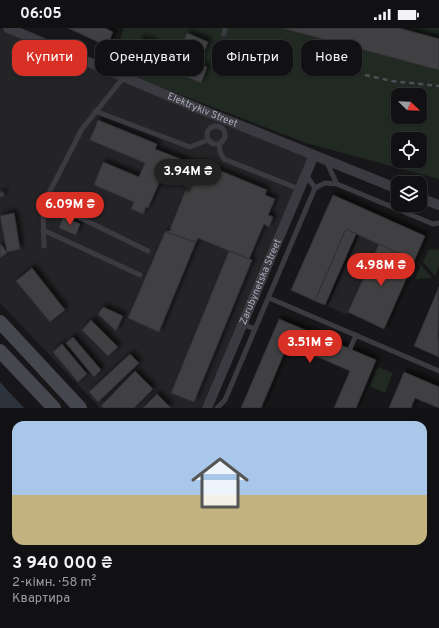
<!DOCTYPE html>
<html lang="uk">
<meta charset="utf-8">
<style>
body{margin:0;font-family:Overpass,sans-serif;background:#1e1f21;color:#f1f3f6;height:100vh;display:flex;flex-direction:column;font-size:15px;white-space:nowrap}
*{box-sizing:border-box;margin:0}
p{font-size:13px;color:#9c9da0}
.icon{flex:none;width:22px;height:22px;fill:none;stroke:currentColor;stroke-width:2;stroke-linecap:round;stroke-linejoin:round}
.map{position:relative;height:380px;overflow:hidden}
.drawer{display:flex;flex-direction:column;background:#111113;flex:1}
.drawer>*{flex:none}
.top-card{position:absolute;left:12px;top:12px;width:415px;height:36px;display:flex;gap:8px}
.needle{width:26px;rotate:113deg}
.tools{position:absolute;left:391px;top:60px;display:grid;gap:8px}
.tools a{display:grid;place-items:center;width:36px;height:36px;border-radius:8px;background:#111113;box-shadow:0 1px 3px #0004,0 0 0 1px #303133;font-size:20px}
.price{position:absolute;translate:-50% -34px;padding:0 9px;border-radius:14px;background:#d93025;color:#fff;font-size:13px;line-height:26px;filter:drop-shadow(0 1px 2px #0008)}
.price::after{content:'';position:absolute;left:50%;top:24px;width:12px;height:9px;margin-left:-6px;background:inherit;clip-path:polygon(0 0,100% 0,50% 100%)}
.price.selected{background:#222;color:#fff}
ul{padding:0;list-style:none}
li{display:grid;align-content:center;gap:8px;height:212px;padding:0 12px}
li span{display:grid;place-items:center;height:124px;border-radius:12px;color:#555}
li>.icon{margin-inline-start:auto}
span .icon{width:72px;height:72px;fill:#fffc;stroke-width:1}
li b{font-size:17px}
.pill{padding:0 14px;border-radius:12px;background:#111113;box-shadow:0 1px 3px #0004,0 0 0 1px #303133;font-size:14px;line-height:36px}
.pill.selected{background:#d93025;color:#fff}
.status{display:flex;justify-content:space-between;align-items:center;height:28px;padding:0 20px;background:#111113;direction:ltr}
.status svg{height:11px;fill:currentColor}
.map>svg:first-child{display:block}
.built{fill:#242326}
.green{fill:#212923;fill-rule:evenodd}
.water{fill:#2d333d}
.building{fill:#3f3f43;stroke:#323135;filter:url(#shadow)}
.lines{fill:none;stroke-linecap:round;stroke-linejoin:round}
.service{stroke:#3a3a40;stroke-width:5}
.minor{stroke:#3a3a40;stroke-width:10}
.secondary{stroke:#46474e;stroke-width:14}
.rail{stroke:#4d4e55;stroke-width:2.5;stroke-dasharray:5 4;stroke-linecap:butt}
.labels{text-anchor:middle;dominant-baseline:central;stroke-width:3;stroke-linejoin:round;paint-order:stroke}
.street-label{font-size:10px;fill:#a9abb8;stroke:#121214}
</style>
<div class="status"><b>06:05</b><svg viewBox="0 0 49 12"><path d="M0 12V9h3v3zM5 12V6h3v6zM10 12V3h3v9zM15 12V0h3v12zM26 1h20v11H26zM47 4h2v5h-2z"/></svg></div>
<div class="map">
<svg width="439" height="380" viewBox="0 0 439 380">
<defs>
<filter id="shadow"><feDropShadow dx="3.5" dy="-3.5" stdDeviation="2" flood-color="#0009"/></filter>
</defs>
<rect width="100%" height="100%" fill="#171719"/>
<!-- built -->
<g class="built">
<polygon points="0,0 105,46 310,128 201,380 100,380 0,275"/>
<polygon points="359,207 414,233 384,301 348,284 347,287 328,278"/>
</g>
<!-- green -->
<g class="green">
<path d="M124 0H439V151L306 115 111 40ZM398 67H420V89H398ZM398 111H420V133H398Z"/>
<polygon points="429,221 439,222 439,238 435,248 423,234"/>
<polygon points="421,237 432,250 415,251"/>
<polygon points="378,339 393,345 385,365 370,358"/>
</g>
<!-- water -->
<polygon class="water" points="0,354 24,380 0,380"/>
<!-- building -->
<g class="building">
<polygon points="68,0 105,0 113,4 107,18"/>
<polygon points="282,0 399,0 439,11 439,42"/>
<polygon points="187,5 208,14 199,36 207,39 201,55 166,40 173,25 178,27"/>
<polygon points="140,11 154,14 150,29 136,26"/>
<polygon points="98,92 157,116 155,121 198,138 199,134 267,162 265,167 275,171 268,187 273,189 269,199 264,196 249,231 198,210 196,214 165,204 172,202 170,201 187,159 162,148 148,180 146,179 143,186 131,181 134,174 94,157 103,134 139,149 145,135 90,112"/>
<polygon points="0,164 3,164 4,168 0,169"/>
<polygon points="333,167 425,208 414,233 346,201 315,273 291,262"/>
<polygon points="14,185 20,221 7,224 0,188"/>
<polygon points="63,189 80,196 76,207 59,200"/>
<polygon points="346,201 356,206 325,277 315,273"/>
<polygon points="165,204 196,214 159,304 128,290"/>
<polygon points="1,216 7,225 0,230 0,217"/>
<polygon points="379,216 414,233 384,301 348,284"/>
<polygon points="229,223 252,232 194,374 171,365"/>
<polygon points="32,240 65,282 50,294 16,253"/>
<polygon points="439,259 438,307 439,329 414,318"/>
<polygon points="103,279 123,288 116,303 98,286"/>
<polygon points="279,291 376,332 356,380 334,380 350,343 288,316 261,380 241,380"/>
<polygon points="91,292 118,319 108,328 82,302"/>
<polygon points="73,309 101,342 94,349 66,315"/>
<polygon points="62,316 87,346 78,354 53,324"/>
<polygon points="130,326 139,335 98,374 89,364"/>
<polygon points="135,343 153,361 134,380 104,380 101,378"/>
<polygon points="404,344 439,359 439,380 415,370 411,380 389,380"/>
<polygon points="157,366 171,380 143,380"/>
</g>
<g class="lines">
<!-- service -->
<g class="service">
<polyline points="224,6 225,0"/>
<polyline points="95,83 190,119 208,112"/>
<circle cx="216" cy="107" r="9"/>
<polyline points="219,116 220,124 224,131 299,161"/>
<polyline points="326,133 337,156"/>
<polyline points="306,147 315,160 325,155 337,156 433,196 439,195"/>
<polyline points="46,173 148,223"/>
<polyline points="43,202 140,247"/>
<polyline points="44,218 43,184 49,165 82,101 124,49"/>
<polyline points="269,270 439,343"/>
<polyline points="242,296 255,301 315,160"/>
<polyline points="350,321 356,307"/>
<polyline points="217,380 225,372 255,301"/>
</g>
<!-- minor -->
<g class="minor">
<path id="s1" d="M8 0 202 82 398 161"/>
<polyline points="420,170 439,177"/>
<path id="s2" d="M207 380 314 127"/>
</g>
<!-- secondary -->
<g class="secondary">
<polyline points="0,294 80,380"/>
<polyline points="0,323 54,380"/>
</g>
<!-- rail -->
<polyline class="rail" points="365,47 392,53 439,58"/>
</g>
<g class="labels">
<!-- street labels -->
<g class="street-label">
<text stroke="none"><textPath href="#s1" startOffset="211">Elektrykiv Street</textPath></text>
<text stroke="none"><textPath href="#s2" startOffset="137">Zarubynetska Street</textPath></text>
</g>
</g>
</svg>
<div class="tools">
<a><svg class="needle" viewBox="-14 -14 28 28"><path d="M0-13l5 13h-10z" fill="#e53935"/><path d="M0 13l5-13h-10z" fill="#9c9da0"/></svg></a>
<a><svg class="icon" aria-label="locate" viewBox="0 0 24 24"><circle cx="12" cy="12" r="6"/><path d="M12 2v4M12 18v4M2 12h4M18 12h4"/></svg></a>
<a><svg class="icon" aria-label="layers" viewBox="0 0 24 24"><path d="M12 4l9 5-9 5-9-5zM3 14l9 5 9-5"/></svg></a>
</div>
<b class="price selected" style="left:188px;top:165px">3.94M ₴</b>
<b class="price" style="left:70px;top:198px">6.09M ₴</b>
<b class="price" style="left:381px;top:259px">4.98M ₴</b>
<b class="price" style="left:310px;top:336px">3.51M ₴</b>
<div class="top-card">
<a class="pill selected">Купити</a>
<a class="pill">Орендувати</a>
<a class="pill">Фільтри</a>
<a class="pill">Нове</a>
</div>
</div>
<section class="drawer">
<ul>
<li><span style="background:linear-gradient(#a9c7e8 60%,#c2b280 0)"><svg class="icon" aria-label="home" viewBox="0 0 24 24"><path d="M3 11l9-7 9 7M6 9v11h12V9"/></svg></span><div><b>3 940 000 ₴</b><p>2-кімн. · 58 m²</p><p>Квартира</p></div></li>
</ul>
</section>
